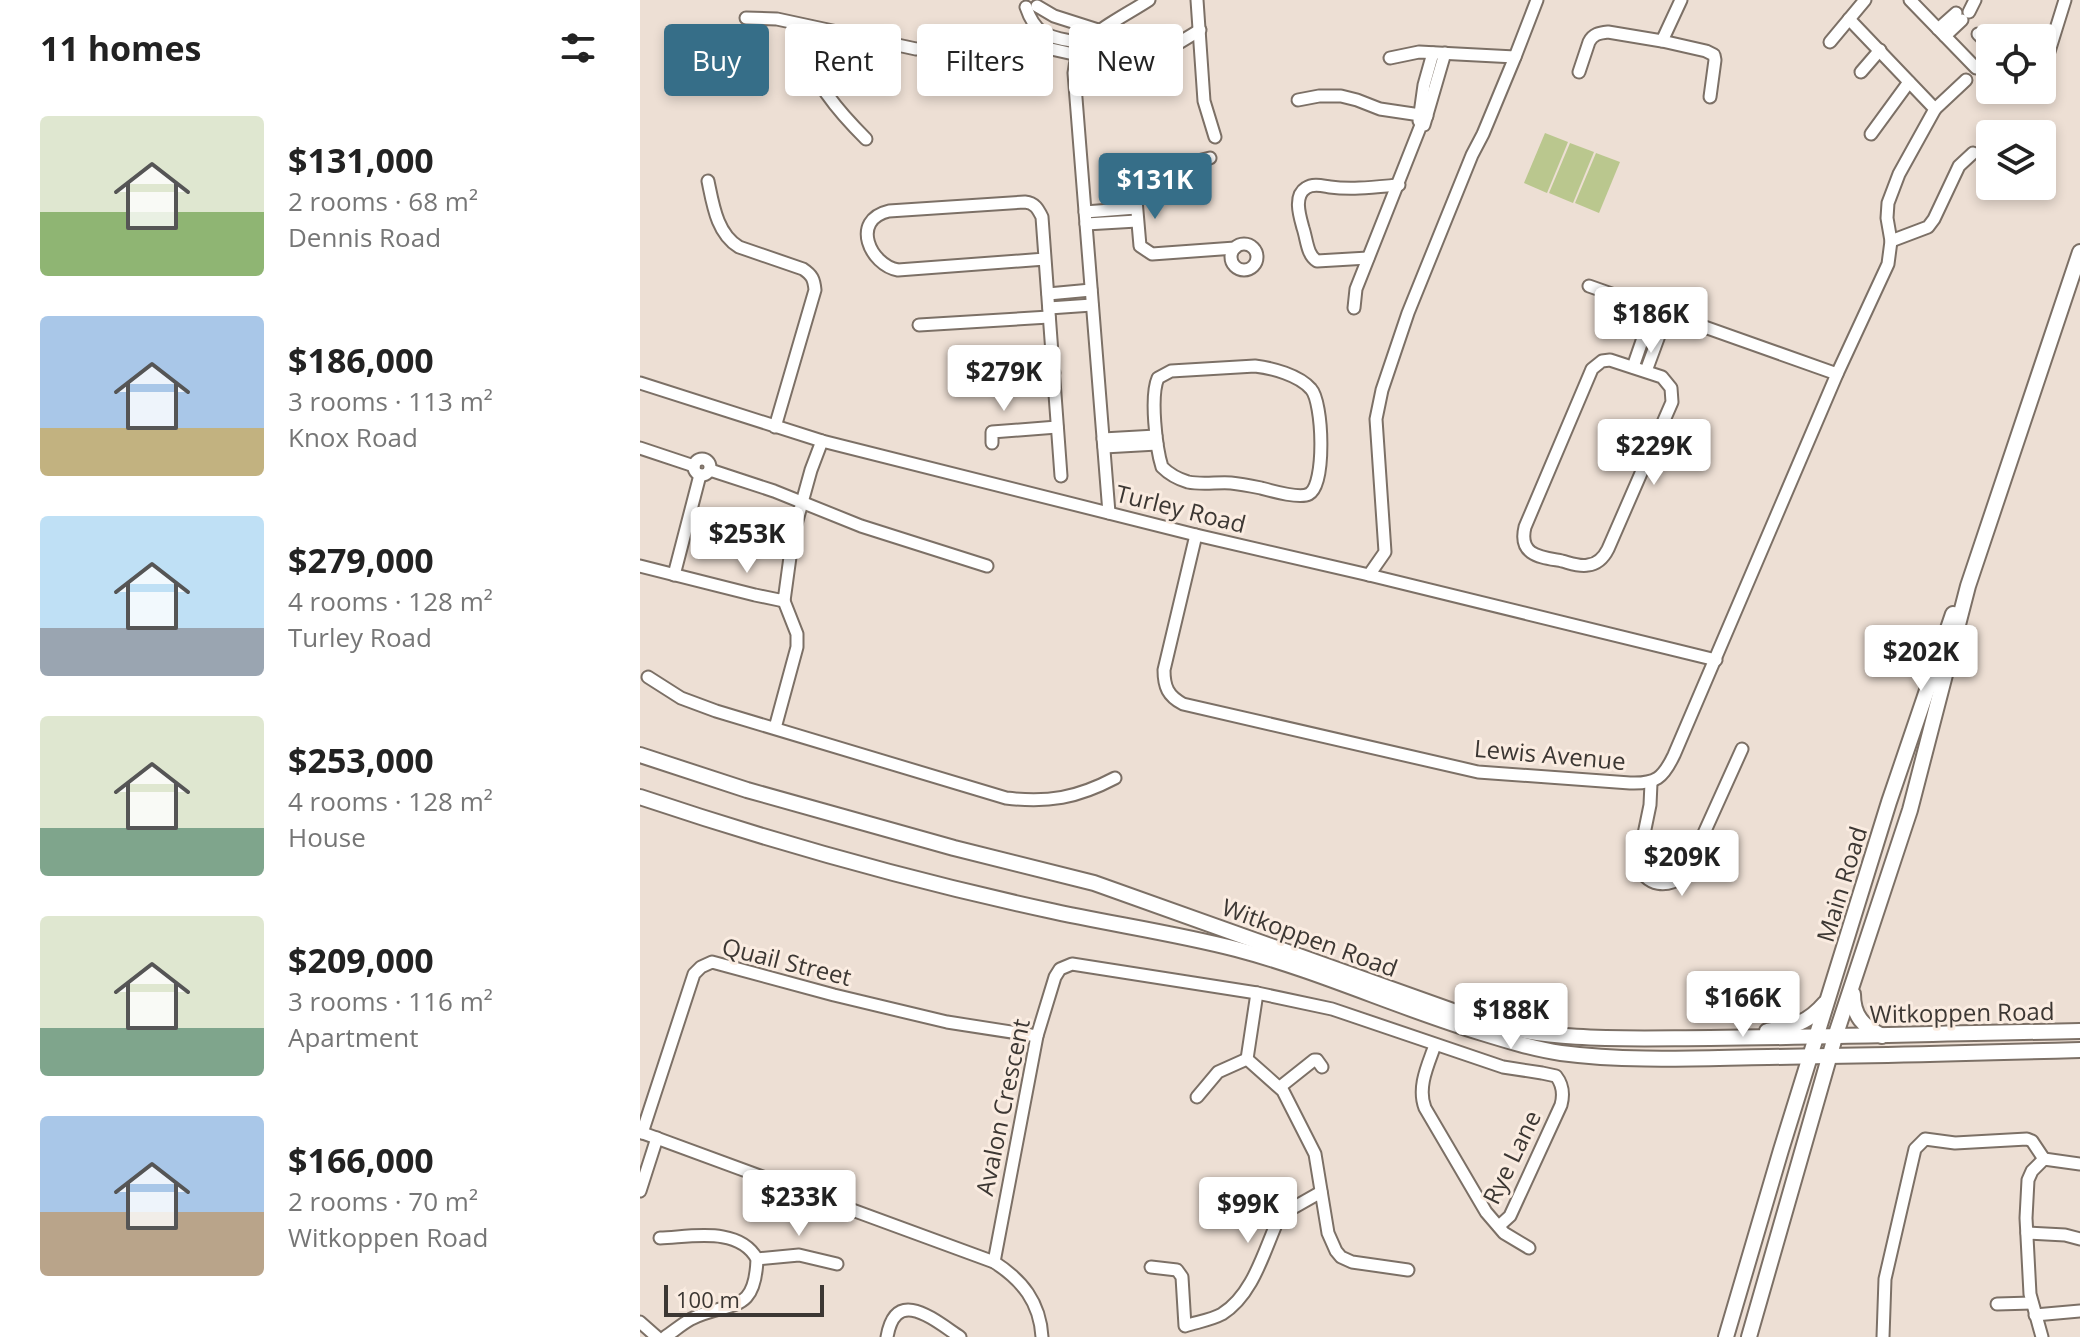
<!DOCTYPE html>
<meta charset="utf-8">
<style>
body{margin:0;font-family:"Open Sans",sans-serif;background:#f6f6f6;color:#222;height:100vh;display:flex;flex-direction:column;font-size:30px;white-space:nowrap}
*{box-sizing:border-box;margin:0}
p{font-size:26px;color:#767676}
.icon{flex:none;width:44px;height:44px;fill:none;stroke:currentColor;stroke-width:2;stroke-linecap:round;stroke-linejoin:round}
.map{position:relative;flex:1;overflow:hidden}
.drawer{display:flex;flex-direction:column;background:#fff;width:640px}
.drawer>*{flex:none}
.guide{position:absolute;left:24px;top:24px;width:760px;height:72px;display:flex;gap:16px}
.tools{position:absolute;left:1336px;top:24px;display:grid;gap:16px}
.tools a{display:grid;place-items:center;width:80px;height:80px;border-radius:8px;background:#fff;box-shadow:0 4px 12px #0003;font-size:40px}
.scale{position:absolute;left:24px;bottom:20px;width:160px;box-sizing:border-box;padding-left:8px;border:4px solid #3c3733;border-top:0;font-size:22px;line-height:28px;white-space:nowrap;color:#3c3733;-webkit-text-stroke:6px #faece1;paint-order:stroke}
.price{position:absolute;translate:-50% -68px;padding:0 18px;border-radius:8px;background:#fff;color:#222;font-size:26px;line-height:52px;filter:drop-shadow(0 2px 4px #0008)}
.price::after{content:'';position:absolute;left:50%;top:48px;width:24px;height:18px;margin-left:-12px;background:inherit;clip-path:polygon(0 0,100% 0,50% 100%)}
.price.active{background:#366e88;color:#fff}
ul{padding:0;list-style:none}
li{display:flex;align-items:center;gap:24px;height:200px;padding:0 40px}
li span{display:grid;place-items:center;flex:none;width:224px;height:160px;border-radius:8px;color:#555}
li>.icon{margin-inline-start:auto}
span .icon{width:96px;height:96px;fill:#fffc;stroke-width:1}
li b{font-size:34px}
h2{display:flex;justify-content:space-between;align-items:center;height:96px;padding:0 40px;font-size:34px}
.chip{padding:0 28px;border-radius:8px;background:#fff;box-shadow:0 4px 12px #0003;font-size:28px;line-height:72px}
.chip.active{background:#366e88;color:#fff}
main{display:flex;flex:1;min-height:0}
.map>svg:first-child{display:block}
.green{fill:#bac78e}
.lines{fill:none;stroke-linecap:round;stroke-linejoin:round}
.minor-casing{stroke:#7c7066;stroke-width:15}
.major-casing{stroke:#7c7066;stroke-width:18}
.minor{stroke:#fff;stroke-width:11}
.major{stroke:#fff;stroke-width:14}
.labels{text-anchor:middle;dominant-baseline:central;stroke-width:6;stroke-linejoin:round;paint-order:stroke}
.street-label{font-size:24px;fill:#3c3733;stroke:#faece1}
</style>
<main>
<section class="drawer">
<h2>11 homes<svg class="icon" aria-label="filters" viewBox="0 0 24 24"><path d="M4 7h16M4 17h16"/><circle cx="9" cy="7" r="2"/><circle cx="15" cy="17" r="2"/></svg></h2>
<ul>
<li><span style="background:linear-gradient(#dfe7d0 60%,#8fb573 0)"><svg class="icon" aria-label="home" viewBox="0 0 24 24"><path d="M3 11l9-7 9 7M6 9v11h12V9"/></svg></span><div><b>$131,000</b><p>2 rooms · 68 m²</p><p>Dennis Road</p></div></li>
<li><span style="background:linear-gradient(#a9c7e8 70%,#c2b280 0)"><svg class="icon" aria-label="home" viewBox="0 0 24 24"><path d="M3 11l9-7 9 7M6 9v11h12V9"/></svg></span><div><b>$186,000</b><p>3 rooms · 113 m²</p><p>Knox Road</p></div></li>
<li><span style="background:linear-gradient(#bfe0f5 70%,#9aa5b1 0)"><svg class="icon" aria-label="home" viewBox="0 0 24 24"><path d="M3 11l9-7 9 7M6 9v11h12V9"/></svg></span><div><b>$279,000</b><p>4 rooms · 128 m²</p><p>Turley Road</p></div></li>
<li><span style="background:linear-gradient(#dfe7d0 70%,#7fa58c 0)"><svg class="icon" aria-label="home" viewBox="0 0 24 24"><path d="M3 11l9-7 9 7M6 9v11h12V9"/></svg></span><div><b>$253,000</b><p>4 rooms · 128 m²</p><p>House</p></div></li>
<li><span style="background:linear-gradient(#dfe7d0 70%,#7fa58c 0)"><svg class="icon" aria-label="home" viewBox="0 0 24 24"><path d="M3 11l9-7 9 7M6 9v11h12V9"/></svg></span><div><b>$209,000</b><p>3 rooms · 116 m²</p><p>Apartment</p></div></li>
<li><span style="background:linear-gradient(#a9c7e8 60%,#b9a48a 0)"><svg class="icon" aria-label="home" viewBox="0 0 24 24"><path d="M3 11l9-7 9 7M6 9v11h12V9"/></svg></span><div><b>$166,000</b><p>2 rooms · 70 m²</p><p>Witkoppen Road</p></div></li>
</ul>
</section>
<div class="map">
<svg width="1440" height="1337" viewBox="0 0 1440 1337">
<rect width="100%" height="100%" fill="#eddfd4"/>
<!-- green -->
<g class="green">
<polygon points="905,133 928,142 907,193 884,183"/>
<polygon points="930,143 954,152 933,203 909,193"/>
<polygon points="956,153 980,162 959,213 935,203"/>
</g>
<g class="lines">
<!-- minor casing -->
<g class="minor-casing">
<g id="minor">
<polyline points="557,0 564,101 575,137"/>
<polyline points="1270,0 1336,68"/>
<polyline points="397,6 414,16 461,31"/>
<path d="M386 7C397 40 413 36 444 44"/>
<polyline points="1329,12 1335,0"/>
<polyline points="106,18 137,19 276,49 293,48 326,32 358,37 438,55"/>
<path d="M171 27C169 38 168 48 170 60 176 87 206 119 226 139"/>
<polyline points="1298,29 1316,13"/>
<polyline points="1338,34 1350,46"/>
<polyline points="1305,36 1322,20"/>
<polyline points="1022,41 1066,51 1074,55 1075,60 1070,97"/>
<polyline points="1190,42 1225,0"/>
<polyline points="750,58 779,52 875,57"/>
<path d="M939 72 949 42C953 34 959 33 968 32L1022 41 1041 0"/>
<polyline points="1221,72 1240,50"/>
<polyline points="1402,74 1425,0"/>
<polyline points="476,81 560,30"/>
<polyline points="658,100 679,96 701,96 717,100 740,109 787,116"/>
<polyline points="1295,109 1326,80"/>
<polyline points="779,121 784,85 793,53"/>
<polyline points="1231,134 1269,82"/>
<polyline points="570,158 501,175 497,179 495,188 500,246 512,254 595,248"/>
<path d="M68 181C73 205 77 234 99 247L163 269C172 275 174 279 175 290L135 427"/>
<polyline points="445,212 496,208"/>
<polyline points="446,224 497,221"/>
<polyline points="1251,241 1288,227 1294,219 1319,166 1333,153"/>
<circle cx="604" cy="257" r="13"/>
<path d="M728 258 677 261C667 255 667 240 663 228 660 217 653 196 666 188 673 183 683 186 690 187 712 190 736 187 759 185"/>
<path d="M405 259 258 270C230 265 210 220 249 211L385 202C395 203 398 209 402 217L421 476"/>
<polyline points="949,286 1197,374"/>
<polyline points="408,294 451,290"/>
<polyline points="409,308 452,305"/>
<polyline points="714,308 716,289 781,125 784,125 805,53"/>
<polyline points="279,325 409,317"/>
<path d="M970 360 1022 377 1031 388 1032 402 968 549C964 557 958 564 948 565 940 567 930 563 922 561 901 557 878 556 885 527L952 369 962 361Z"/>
<path d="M615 366C632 368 659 375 671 389 683 402 686 485 669 494 660 499 632 491 621 488 611 486 601 484 591 483 577 482 562 485 548 482 538 479 529 474 522 467 516 448 510 396 518 378L531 371Z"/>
<polyline points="993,367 1013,309"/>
<polyline points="1006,371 1027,314"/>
<polyline points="321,380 414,373"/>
<polyline points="0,383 182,441 556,535 729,575 1076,660"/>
<polyline points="463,439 516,436"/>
<polyline points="352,443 352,432 417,427"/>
<polyline points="464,447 517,444"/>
<polyline points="0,448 54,466"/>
<circle cx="62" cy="467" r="8"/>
<polyline points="70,470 134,491 221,526 347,566"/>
<path d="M469 513 434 73C435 62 438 52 445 43 459 28 491 12 509 0"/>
<path d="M556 535 524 670C524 687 528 696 543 704L838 772 990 783C1016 784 1023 778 1034 755L1197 374 1248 264 1251 241 1247 218 1248 203 1259 174 1295 109 1209 19"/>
<polyline points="0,566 115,595 144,601 153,535 171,470 182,441"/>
<polyline points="34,575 60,475"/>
<polyline points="729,575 745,552 736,419 742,390 768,313 832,155 843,134 875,57 897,0"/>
<path d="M8 677 41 698 76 711 366 798C408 803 437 798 475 778"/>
<polyline points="135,728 157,647 157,634 144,601"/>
<path d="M1011 783 1010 805 998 863C1004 887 1030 890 1046 873L1102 749"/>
<path d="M795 1045C788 1065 777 1087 785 1108L846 1212 864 1233 889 1248"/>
<polyline points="607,1059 643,1091 675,1154 688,1233 696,1251 701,1257 712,1262 768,1270"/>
<polyline points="607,1059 617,993"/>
<polyline points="640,1087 674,1060 677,1060 682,1067"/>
<polyline points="557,1097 578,1072 607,1059"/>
<path d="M0 1132 354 1262C382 1280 400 1302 402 1337"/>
<polyline points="2,1133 54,974 61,967 72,962 194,995 307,1022 397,1036"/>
<polyline points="598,1188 638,1220"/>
<polyline points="0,1191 17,1138"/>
<polyline points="1387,1233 1425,1235 1440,1239"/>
<path d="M20 1238C51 1237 99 1226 117 1259 115 1316 90 1300 51 1319 42 1324 34 1331 25 1337"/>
<polyline points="117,1259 159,1255 197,1264"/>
<path d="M354 1262 397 1036 415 977 420 969 432 964 617 993 692 1009 863 1067 902 1073 916 1076C923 1085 924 1094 921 1105L870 1216 859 1226"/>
<path d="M511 1267 537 1270 542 1277 545 1326C557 1322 571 1320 582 1314 613 1295 624 1251 638 1220L644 1213 681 1192"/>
<polyline points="1357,1304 1392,1303"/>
<polyline points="1395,1315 1440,1311"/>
<polyline points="0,1322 17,1337"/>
<path d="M247 1337C256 1286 294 1320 320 1337"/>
<polyline points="1243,1337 1245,1279 1275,1149 1285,1139 1315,1143 1387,1139 1392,1141 1404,1159"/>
<polyline points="1402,1337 1390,1294 1386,1218 1388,1180 1392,1171 1404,1159 1440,1164"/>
</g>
</g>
<!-- major casing -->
<g class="major-casing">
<g id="major">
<path d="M0 755 107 790 207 818 314 848 454 883 841 1021C914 1043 994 1038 1070 1038 1193 1037 1317 1033 1440 1031"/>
<path d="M0 797C134 842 269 880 407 910 470 924 534 933 596 949 680 971 759 1008 842 1033 868 1041 894 1049 921 1053 990 1062 1059 1058 1128 1057 1232 1056 1336 1053 1440 1050"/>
<path d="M1213 994C1213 1016 1223 1026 1242 1036"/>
<path d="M1127 1031C1153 1026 1167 1024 1185 1003"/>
<polyline points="1086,1337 1141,1150 1249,802 1313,614"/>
<polyline points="1109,1337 1195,1037 1270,810 1328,586 1440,252"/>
</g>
</g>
<!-- minor -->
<use href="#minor" class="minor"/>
<!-- major -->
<use href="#major" class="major"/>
</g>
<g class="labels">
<!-- street labels -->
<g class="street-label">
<text transform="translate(541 508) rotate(14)">Turley Road</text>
<text transform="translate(910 754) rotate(5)">Lewis Avenue</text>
<text transform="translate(1201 884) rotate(-73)">Main Road</text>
<text transform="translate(670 937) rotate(20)">Witkoppen Road</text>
<text transform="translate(147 961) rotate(14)">Quail Street</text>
<text transform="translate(1322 1012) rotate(-1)">Witkoppen Road</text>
<text transform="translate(362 1107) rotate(-78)">Avalon Crescent</text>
<text transform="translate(871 1157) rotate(-64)">Rye Lane</text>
</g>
</g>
</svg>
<div class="tools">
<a><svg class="icon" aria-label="locate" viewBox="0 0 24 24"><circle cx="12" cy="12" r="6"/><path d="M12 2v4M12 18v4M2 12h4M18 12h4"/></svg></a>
<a><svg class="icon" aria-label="layers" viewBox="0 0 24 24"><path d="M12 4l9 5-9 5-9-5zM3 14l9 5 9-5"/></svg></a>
</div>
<div class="scale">100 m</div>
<b class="price active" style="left:515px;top:221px">$131K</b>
<b class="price" style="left:1011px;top:355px">$186K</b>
<b class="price" style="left:364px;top:413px">$279K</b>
<b class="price" style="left:1014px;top:487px">$229K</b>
<b class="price" style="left:107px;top:575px">$253K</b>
<b class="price" style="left:1281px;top:693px">$202K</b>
<b class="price" style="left:1042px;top:898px">$209K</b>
<b class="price" style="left:1103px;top:1039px">$166K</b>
<b class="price" style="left:871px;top:1051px">$188K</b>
<b class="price" style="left:159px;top:1238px">$233K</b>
<b class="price" style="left:608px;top:1245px">$99K</b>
<div class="guide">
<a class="chip active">Buy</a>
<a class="chip">Rent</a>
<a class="chip">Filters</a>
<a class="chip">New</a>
</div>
</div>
</main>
